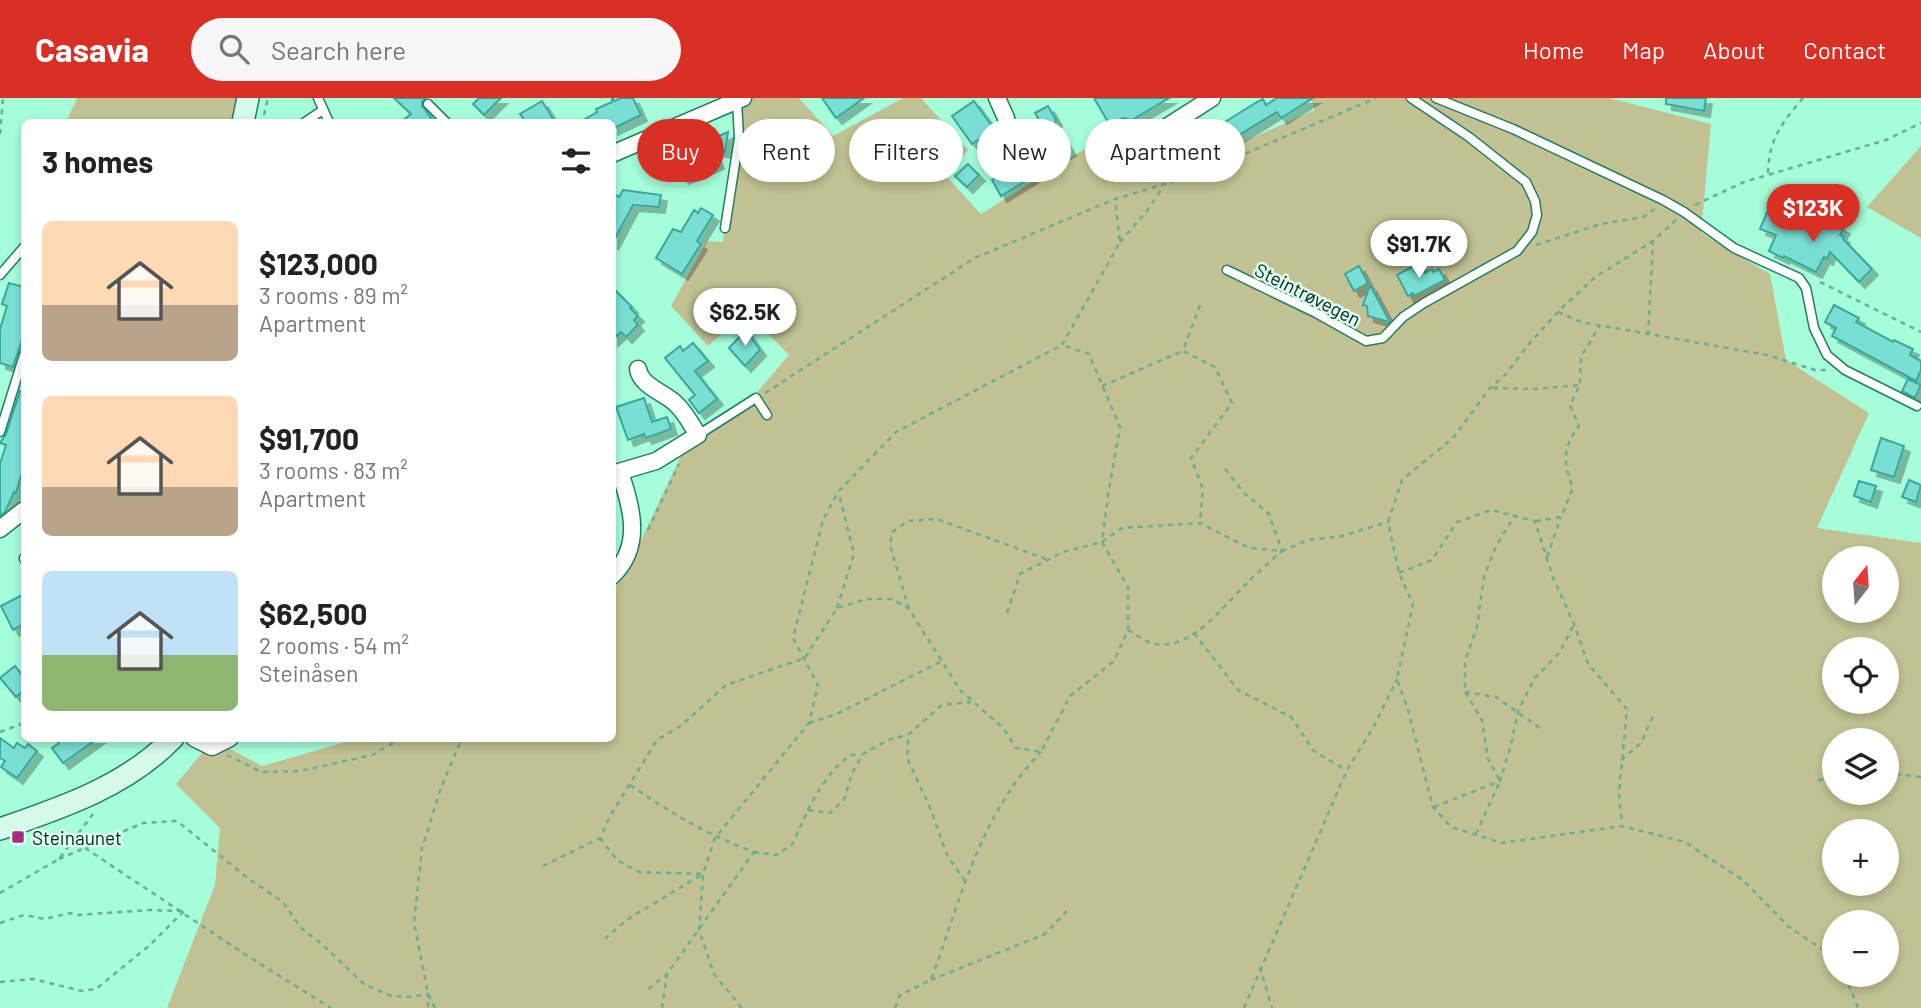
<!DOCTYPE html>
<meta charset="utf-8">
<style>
body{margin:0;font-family:Barlow,sans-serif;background:#f6f6f6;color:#222;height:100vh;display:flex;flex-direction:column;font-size:26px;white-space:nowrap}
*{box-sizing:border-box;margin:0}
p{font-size:23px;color:#767676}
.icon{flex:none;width:38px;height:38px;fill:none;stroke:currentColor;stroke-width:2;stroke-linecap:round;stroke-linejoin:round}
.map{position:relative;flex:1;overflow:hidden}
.sheet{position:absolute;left:21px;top:21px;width:595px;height:623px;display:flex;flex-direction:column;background:#fff;border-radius:10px;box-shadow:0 4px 10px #0003}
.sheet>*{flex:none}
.top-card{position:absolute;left:637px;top:21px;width:665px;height:63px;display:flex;gap:14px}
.needle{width:46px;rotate:17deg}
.buttons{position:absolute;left:1822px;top:448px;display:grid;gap:14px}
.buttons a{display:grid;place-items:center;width:77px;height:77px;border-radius:50%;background:#fff;box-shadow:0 4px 10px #0003;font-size:35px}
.price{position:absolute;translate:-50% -60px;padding:0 16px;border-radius:24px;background:#fff;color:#222;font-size:23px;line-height:46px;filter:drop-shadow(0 2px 4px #0008)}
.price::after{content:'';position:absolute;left:50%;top:42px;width:21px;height:16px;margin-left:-10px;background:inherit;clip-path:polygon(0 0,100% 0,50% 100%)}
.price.on{background:#d93025;color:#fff}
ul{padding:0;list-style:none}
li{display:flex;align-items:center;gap:21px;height:175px;padding:0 21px}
li span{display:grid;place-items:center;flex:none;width:196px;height:140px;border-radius:10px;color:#555}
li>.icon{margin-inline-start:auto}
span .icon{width:84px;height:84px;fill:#fffc;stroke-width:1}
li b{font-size:30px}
h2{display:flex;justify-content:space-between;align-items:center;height:84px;padding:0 21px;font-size:30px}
.chip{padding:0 24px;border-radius:32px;background:#fff;box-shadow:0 4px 10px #0003;font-size:24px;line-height:63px}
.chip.on{background:#d93025;color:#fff}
header{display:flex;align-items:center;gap:42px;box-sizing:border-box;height:98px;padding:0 35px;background:#d93025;color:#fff}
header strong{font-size:33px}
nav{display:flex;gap:38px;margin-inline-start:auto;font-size:24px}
.search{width:490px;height:63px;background:#f6f6f6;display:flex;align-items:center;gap:18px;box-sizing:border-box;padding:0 24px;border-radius:38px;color:#767676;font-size:26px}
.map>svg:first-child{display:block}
.green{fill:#c2c193;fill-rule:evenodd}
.building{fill:#79dfd4;stroke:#39a79c;stroke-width:2;filter:url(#shadow)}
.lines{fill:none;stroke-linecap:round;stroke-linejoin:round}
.lane-casing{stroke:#207e5f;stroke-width:11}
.street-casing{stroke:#207e5f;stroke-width:19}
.secondary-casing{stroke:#207e5f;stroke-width:24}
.path{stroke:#69af94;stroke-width:2.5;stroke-dasharray:5 5;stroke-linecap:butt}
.lane{stroke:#fff;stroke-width:8}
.street{stroke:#fff;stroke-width:16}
.secondary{stroke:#d5f9eb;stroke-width:21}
.poi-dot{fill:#a92b7b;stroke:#ddfeef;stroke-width:2.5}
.labels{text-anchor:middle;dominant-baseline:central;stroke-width:5;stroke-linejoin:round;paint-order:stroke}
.street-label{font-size:19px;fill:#00261a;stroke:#ddfeef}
.poi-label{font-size:19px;fill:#00261a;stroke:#ddfeef;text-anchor:start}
</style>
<header>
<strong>Casavia</strong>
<div class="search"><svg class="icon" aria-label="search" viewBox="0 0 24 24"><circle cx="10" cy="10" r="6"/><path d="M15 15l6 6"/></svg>Search here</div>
<nav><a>Home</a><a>Map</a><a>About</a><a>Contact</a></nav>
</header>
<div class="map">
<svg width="1921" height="910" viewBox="0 0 1921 910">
<defs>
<filter id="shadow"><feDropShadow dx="6" dy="6" stdDeviation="0" flood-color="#0004"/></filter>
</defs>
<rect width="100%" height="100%" fill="#a5fdd9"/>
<!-- green -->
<g class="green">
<polygon points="77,0 253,0 246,24 66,24"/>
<path d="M743 0H799L833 38 903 0H921L968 52 946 78 981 116 1115 32 1131 57 1173 37 1193 66 1315 12 1311 0H1609L1711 26 1701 135 1770 176 1786 262 1869 315 1817 430 1921 445V910H167L215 787 220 730 176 686 213 642 262 668 356 641 612 640 613 491 623 480 687 345 747 306 789 257 746 213 708 248 671 208 707 143 723 144 737 3ZM1834 460H1886V513H1834ZM1834 551H1886V604H1834ZM1834 642H1886V695H1834ZM1834 733H1886V786H1834ZM1834 824H1886V877H1834Z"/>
<polygon points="1921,48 1921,140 1867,109"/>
</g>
<!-- building -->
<g class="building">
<polygon points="394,0 426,0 422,4 422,8 434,24 401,24 411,16"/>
<polygon points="479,0 501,0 484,17 473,6"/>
<polygon points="612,0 615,3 621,0 633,0 641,17 612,31 612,24 580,24 597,14 596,11 612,4"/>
<polygon points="822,0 864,0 836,20"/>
<polygon points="1094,0 1169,0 1132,22 1122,20 1112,31"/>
<polygon points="1277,0 1313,0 1281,20 1277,14 1226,45 1224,41 1199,57 1189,41 1210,29 1212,32 1257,4 1263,1 1266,7"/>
<polygon points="1666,0 1706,0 1704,13 1666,6"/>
<polygon points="542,3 555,24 526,24 520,16"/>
<polygon points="974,3 994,31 972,46 952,18"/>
<polygon points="1048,8 1056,22 1055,27 1070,52 1030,75 1032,79 1001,98 992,82 1008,73 1003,64 1035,45 1031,34 1042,27 1035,15"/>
<polygon points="728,34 725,54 712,51 718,65 683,80 679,73 676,74 670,60"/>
<polygon points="968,66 979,77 967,89 955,78"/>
<polygon points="623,92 661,97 659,109 633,107 612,146 612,95 619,99"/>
<polygon points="701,110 713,117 697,143 701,146 682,176 656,160 673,131 681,134 694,112 698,115"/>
<polygon points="1768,112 1816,131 1822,119 1844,130 1840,137 1844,139 1843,141 1872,171 1859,184 1830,154 1827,161 1824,159 1816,174 1784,158 1783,160 1769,153 1776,137 1760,131"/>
<polygon points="1419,165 1425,175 1432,171 1433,174 1439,171 1445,182 1414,198 1413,195 1408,198 1397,177"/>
<polygon points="1359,168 1368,185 1354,193 1345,176"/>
<polygon points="9,185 24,189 24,236 13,269 0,265 0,231 7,208 2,206"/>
<polygon points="1370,187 1390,224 1389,224 1368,218 1367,208 1363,207"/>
<polygon points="612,189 632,209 630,210 638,218 634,222 638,227 626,239 621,234 612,242"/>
<polygon points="1834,207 1859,220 1856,224 1893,244 1894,242 1913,251 1910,257 1921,263 1921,272 1916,283 1832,238 1836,230 1825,224"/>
<polygon points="746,232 760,252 745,268 729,250"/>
<polygon points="693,245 708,263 695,273 717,301 699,315 689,302 695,297 665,260 680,248 683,253"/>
<polygon points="1908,281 1921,287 1915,300 1902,293"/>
<polygon points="20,293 24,295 24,368 16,395 14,394 5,414 0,418 0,366 6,347 0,345 6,336"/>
<polygon points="644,300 652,324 667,319 671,331 646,340 644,336 628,342 616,309"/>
<polygon points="1881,340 1904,348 1894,379 1871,372"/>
<polygon points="1909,382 1921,387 1916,404 1902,399"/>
<polygon points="1859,383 1876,388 1871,404 1854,398"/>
<polygon points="24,496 24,526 13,532 1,508"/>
<polygon points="15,568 24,579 24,592 16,599 0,580"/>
<polygon points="0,640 14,650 17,645 25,650 28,646 37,653 17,680 1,669 5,663 0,660"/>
<polygon points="56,640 98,640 63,665 52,650 59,645"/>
</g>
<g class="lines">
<!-- lane casing -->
<g class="lane-casing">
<g id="lane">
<polyline points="318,0 329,24"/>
<polyline points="1436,0 1513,31 1663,102 1684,114 1734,150 1799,180 1806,190 1814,230 1827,257 1845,272 1917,308"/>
<polyline points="428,6 446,24"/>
<polyline points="305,24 323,12"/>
<polyline points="725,130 739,40 737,3"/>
<polyline points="1227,172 1316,215 1366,243 1383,240 1403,219 1424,205 1517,153 1532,134 1537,117 1535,103 1526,84 1469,39 1411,0"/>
<polyline points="0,177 24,149"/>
<polyline points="0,334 24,257"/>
<polyline points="698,337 756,300 767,317"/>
<polyline points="24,461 24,460"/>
</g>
</g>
<!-- street casing -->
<g class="street-casing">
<g id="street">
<polyline points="997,0 1006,20 1007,28"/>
<polyline points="1126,30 1138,41 1151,39 1212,0"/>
<polyline points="612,56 743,0"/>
<path d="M612 376 656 363 698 337C691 326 685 314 675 305 663 294 641 288 638 271"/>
<polyline points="0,431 24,412"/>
<path d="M612 478C643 448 632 411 620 374"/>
<polyline points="194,640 212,649 230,640"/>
</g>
</g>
<!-- secondary casing -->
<g class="secondary-casing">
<g id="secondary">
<polyline points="243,24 248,0"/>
<path d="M0 731C61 710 127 688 173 640"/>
</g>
</g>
<!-- path -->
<g class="path">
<polyline points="264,17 268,0"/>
<polyline points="0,36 3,0"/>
<path d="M1768 75C1769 40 1782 25 1803 0"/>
<polyline points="1695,107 1744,84 1886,42 1921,25"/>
<polyline points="1676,122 1653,143 1594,180 1558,214 1527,248 1506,276 1490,290 1454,339 1402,382 1388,424 1399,475 1413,506 1397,581 1408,612 1433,709 1451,729 1502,745 1622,728 1685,744 1744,783 1789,829 1834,859"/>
<polyline points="1120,144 1146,114 1163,89"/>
<polyline points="1536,147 1601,126 1643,119 1656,110"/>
<polyline points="1820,184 1921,234"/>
<polyline points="1200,207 1183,253 1215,269 1232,305 1191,360 1203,391 1200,425"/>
<polyline points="1558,214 1581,224 1767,257 1815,272 1827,272"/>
<polyline points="1648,237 1653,143"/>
<polyline points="1102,288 1183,253"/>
<polyline points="1493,290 1536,291 1580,287"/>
<polyline points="765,295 975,160 1115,101 1195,77 1376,0"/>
<path d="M1536 423 1561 419 1573 390C1563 363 1562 351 1579 328L1570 307 1580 287 1581 259 1600 227"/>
<polyline points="648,432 679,366"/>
<polyline points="1547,459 1561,419"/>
<polyline points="1399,475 1432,462 1457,424 1491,412 1535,423 1552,477 1574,526 1588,566 1627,611 1619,695 1622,726"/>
<polyline points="837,510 854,456 839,396"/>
<polyline points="909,511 891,451 891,435 908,423 937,421 1046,461"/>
<polyline points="1007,515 1020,476 1063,454 1102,444 1122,430 1200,425 1249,450 1282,453 1308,442 1342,438 1388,424"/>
<path d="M1128 532C1136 536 1144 543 1152 545 1188 556 1224 508 1246 486 1257 475 1270 464 1282 453L1269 416 1244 395 1222 367"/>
<polyline points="1194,535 1238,592 1291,619 1314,653 1346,672"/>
<polyline points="1465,594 1496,599 1544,633"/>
<polyline points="809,625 837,616 942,563"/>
<polyline points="0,634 24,625"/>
<polyline points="227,657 261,674 300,673 372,657 402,640"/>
<polyline points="1621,662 1641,645 1654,616"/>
<polyline points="1886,675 1921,679"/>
<polyline points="1818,682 1834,681"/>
<path d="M630 687C671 715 707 737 754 754L667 876 647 892"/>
<polyline points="1434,709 1500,683 1511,647 1518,613 1534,581 1560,554 1574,526"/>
<path d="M808 712C815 697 835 665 850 658 853 656 858 657 861 656"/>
<polyline points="1476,736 1500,683 1488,661 1482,622 1465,594 1465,563 1477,529 1484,479 1496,448 1515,417"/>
<polyline points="600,740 617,762 639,774 703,776 628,821 601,844"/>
<polyline points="85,750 246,857 331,910"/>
<polyline points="754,754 776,757 792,747 808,712 830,715 844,702 852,675 863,656 888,642 908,637"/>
<polyline points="59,761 143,725 177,723 249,781 283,804 301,830 322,846 364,886 391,898 410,899 428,896 428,910"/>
<polyline points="543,768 600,740 610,718 657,642 682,627 726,587 805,560 837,510 867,501 892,501 909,511 960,592 1003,630 1016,650 1041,654 1070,598 1114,563 1128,532 1128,489 1102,444 1109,391 1120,329 1089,256 1062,247"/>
<polyline points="965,783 947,757 929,707 907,660 908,637 942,607 971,604"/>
<polyline points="0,795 59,761 93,716"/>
<polyline points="0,825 24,817 45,821 70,815 77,817 149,812 182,813"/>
<polyline points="1260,869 1272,910"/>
<polyline points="1845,877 1858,910"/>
<polyline points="931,882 1045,836 1067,813"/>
<polyline points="0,884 33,881 82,893 96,891 150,847 184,813"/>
<polyline points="435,910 428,896 414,824 422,750 441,690 462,640"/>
<polyline points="662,910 667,876"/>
<polyline points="742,910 714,876 699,832 703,776 715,740 809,625 818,587 793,540 823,422 838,394 896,334 1062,247 1120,144 1115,101"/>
<path d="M895 910 900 897 931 882C961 801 979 718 1041 654"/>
<polyline points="1244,910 1347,672 1373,630 1397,581"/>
</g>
<!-- lane -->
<use href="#lane" class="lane"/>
<!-- street -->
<use href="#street" class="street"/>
<!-- secondary -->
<use href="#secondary" class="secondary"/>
</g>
<!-- markers -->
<rect class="poi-dot" x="11" y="732" width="14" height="14" rx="3.5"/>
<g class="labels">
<!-- street labels -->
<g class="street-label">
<text transform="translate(1308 196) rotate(27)">Steintrøvegen</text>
</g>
<!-- poi labels -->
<g class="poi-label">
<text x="32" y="739">Steinaunet</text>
</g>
</g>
</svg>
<div class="buttons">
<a><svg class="needle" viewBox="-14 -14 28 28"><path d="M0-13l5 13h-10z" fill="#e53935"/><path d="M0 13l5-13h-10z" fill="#767676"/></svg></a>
<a><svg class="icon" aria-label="locate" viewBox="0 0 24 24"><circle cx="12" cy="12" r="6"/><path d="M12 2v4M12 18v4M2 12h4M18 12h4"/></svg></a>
<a><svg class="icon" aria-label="layers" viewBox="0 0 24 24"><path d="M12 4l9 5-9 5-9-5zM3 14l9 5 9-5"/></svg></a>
<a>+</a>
<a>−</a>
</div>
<b class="price on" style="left:1813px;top:146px">$123K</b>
<b class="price" style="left:1419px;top:182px">$91.7K</b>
<b class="price" style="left:745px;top:250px">$62.5K</b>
<div class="top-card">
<a class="chip on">Buy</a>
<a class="chip">Rent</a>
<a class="chip">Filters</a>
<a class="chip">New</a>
<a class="chip">Apartment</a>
</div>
<section class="sheet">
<h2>3 homes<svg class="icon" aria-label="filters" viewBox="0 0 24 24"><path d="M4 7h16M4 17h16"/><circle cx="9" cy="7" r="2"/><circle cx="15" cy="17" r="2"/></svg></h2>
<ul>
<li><span style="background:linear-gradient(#ffd9b3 60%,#b9a48a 0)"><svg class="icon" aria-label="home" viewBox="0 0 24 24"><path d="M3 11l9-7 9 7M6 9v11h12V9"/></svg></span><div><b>$123,000</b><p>3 rooms · 89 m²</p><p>Apartment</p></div></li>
<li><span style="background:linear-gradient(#ffd9b3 65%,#b9a48a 0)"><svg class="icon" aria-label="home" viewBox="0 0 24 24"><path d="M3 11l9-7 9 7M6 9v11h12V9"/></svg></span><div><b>$91,700</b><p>3 rooms · 83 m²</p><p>Apartment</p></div></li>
<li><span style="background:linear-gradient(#bfe0f5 60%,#8fb573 0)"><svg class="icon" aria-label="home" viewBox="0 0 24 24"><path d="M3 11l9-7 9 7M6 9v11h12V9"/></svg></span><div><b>$62,500</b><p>2 rooms · 54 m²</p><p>Steinåsen</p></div></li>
</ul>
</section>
</div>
